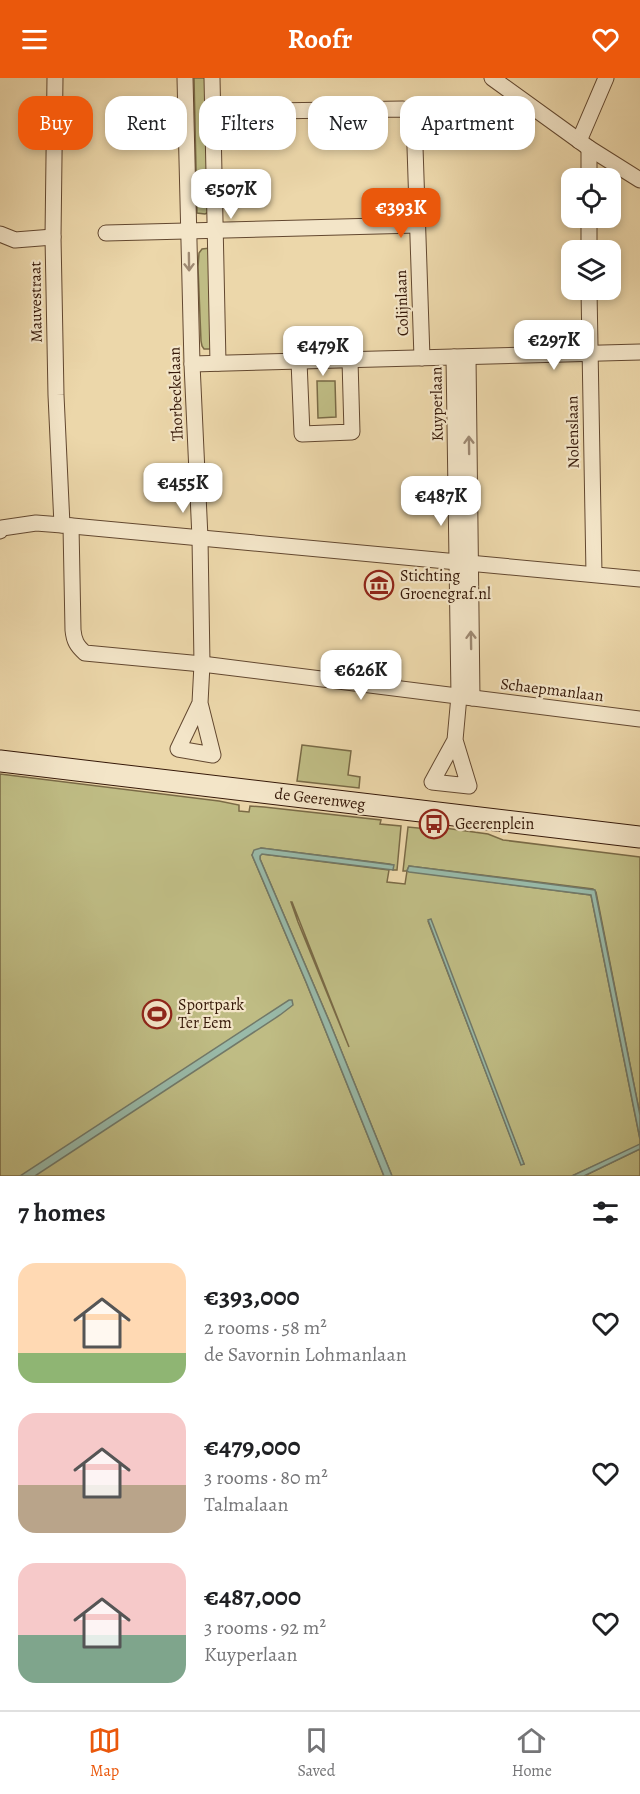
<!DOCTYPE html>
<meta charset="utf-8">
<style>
body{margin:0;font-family:Alegreya,serif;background:#f6f6f6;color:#202124;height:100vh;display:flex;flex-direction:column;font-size:22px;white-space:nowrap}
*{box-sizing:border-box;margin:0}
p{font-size:20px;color:#757577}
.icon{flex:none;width:33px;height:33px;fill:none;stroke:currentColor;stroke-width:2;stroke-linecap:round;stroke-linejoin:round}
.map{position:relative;height:1098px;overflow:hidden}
.side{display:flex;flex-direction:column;background:#fff;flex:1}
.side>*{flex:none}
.hud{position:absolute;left:18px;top:18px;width:604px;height:54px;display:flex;gap:12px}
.controls{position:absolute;left:561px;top:90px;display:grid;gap:12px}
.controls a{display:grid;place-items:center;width:60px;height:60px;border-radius:12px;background:#fff;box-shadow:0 3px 9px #0003;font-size:30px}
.price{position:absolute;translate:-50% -51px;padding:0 14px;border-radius:12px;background:#fff;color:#222;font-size:20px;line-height:39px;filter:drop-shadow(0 2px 3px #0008)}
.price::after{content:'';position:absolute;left:50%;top:36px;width:18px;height:14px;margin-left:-9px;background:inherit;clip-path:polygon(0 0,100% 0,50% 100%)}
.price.active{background:#ea580c;color:#fff}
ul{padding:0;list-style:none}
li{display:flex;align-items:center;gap:18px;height:150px;padding:0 18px}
li span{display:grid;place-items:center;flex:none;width:168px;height:120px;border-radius:18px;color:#555}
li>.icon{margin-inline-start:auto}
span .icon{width:72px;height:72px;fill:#fffc;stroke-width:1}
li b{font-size:26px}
h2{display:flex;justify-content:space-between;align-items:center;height:72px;padding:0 18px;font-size:26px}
.tag{padding:0 21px;border-radius:18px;background:#fff;box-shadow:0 3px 9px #0003;font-size:21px;line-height:54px}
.tag.active{background:#ea580c;color:#fff}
header{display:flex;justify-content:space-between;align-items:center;height:78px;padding:0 18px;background:#ea580c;color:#fff;font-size:27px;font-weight:700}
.tab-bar{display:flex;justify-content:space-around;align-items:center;height:84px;border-top:2px solid #e0e0e0;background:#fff;font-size:16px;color:#757577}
.tab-bar a{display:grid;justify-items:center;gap:3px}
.tab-bar .active{color:#ea580c}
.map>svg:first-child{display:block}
.green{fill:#bfbc84;stroke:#7a6a46;stroke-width:1.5;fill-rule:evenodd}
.water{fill:#99baa9;stroke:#717969;stroke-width:1.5}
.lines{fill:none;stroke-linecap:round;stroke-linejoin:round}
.street-casing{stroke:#634830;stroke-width:17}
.secondary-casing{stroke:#351808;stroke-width:23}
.street{stroke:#f3e5c8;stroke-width:15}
.secondary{stroke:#f3e5c8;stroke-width:21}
.oneway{stroke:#9e8972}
.labels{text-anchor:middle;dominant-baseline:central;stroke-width:4.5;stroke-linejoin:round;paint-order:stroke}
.street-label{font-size:16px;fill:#351808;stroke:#f3e5c8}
.poi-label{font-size:16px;fill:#351808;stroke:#f3e5c8;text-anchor:start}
</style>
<header><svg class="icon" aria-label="menu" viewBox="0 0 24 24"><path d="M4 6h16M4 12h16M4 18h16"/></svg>Roofr<svg class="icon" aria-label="heart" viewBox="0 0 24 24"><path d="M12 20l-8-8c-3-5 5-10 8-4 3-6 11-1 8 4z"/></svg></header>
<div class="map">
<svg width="640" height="1098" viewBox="0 0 640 1098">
<rect width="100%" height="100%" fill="#ecd7aa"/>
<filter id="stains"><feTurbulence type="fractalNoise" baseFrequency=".00333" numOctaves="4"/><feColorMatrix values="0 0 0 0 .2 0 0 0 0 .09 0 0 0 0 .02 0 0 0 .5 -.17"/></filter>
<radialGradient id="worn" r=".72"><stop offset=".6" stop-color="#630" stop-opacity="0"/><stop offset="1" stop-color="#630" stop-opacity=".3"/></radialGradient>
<!-- green -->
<g class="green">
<polygon points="194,0 207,0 209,134 205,136 197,135"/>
<polygon points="210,170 211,271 204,271 202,268 201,263 198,189 199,175 202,171"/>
<polygon points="317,303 335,303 336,339 318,340"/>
<polygon points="302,667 351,673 348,697 360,699 359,710 297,703"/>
<polygon points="0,696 219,723 239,727 239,733 249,734 250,728 264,729 381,742 380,746 401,748 397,792 393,792 393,787 389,786 261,770 252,777 306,904 384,1098 0,1098"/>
<path d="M430 748 488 756 503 762 640 779V1037L596 814 593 811 409 788 407 793 591 817 640 1061V1066L638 1068 572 1098H392L330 945 260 781V777L262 776 389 792 387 804 405 806 407 793H403L408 749 428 751ZM291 824H292L349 969 298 844ZM428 843 524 1086H521Z"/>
<polygon points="640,1071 640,1098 584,1098"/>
</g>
<!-- water -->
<g class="water">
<polygon points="261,770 394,787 393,792 262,776 260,778 260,781 330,945 392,1098 384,1098 306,904 252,777 254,772"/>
<polygon points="409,788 595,812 640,1037 640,1061 591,817 409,794 407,793"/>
<polygon points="431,841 524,1086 521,1087 428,842"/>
<polygon points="289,922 292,922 293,927 280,937 35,1098 20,1098"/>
<polygon points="640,1066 640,1071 584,1098 572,1098"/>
</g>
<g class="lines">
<!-- street casing -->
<g class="street-casing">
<g id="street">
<polyline points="55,0 53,159 56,317 62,447"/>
<polyline points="185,0 192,286 200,460 202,586 200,625 213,677 178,671 200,625"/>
<polyline points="212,0 218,285"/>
<polyline points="492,0 589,70 640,102"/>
<polyline points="212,34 403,31 414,39 422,280"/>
<polyline points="579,63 606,0"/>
<polyline points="589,100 589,70"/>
<polyline points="106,155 417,147"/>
<polyline points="0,156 15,162 53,159"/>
<polyline points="589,172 589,140"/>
<polyline points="589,212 594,496"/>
<polyline points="454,279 459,618 455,662 469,708 432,704 455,662"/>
<polyline points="468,279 472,620"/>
<polyline points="299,283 302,356 352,354 350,282"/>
<polyline points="192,286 640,274"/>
<path d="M71 448 73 552C74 563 77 568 85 575L202 586 640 641"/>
<polyline points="0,453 2,450 36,445 62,447 640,501"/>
</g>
</g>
<!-- secondary casing -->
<g class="secondary-casing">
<polyline id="secondary" points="0,683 640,759"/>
</g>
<!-- street -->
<use href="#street" class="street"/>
<!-- secondary -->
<use href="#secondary" class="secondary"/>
</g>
<!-- one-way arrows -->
<defs><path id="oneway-shaft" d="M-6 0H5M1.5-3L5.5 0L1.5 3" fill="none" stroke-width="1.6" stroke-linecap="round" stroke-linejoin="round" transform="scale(1.5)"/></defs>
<g class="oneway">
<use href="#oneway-shaft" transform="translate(189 184) rotate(89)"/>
<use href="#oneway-shaft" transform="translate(469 367) rotate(-91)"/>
<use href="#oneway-shaft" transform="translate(471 562) rotate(-91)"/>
</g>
<!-- icons -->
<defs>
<g id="museum-ring" transform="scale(1.5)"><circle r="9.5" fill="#f3e5c8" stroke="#8f2418" stroke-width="1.5"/><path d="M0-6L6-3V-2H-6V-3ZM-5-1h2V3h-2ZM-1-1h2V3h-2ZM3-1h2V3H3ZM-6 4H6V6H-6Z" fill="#8f2418"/></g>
<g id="bus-ring" transform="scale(1.5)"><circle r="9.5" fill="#f3e5c8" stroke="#8f2418" stroke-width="1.5"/><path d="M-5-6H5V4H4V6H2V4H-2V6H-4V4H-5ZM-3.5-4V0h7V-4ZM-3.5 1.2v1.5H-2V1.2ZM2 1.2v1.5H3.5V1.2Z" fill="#8f2418"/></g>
<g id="stadium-ring" transform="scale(1.5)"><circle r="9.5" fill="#f3e5c8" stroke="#8f2418" stroke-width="1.5"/><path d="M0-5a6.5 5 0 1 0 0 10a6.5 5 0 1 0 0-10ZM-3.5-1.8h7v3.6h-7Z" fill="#8f2418"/></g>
</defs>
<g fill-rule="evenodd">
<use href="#museum-ring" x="379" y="507"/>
<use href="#bus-ring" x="434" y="746"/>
<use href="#stadium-ring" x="157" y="936"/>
</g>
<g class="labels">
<!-- street labels -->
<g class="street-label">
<text transform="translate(36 224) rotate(-91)">Mauvestraat</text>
<text transform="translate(402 225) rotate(-92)">Colijnlaan</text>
<text transform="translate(176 316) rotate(-92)">Thorbeckelaan</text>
<text transform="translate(437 326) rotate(-91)">Kuyperlaan</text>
<text transform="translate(573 354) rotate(-91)">Nolenslaan</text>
<text transform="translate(552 612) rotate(7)">Schaepmanlaan</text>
<text transform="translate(320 721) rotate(7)">de Geerenweg</text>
</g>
<!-- poi labels -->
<g class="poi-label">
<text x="400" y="498">Stichting<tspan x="400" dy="18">Groenegraf.nl</tspan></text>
<text x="455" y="746">Geerenplein</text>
<text x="178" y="927">Sportpark<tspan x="178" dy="18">Ter Eem</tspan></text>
</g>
</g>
<rect width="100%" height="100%" filter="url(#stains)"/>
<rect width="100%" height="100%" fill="url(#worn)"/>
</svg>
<div class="controls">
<a><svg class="icon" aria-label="locate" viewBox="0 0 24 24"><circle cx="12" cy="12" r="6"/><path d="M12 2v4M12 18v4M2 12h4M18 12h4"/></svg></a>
<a><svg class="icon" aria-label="layers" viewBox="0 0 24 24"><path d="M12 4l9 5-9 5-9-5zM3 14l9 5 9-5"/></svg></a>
</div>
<b class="price" style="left:231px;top:142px">€507K</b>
<b class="price active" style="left:401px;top:161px">€393K</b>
<b class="price" style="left:554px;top:293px">€297K</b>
<b class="price" style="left:323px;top:299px">€479K</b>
<b class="price" style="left:183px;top:436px">€455K</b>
<b class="price" style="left:441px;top:449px">€487K</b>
<b class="price" style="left:361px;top:623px">€626K</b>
<div class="hud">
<a class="tag active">Buy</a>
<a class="tag">Rent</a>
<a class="tag">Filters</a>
<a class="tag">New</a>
<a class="tag">Apartment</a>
</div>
</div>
<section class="side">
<h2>7 homes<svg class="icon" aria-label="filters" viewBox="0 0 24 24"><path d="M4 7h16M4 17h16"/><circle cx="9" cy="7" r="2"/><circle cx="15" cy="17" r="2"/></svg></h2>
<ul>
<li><span style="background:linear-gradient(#ffd9b3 75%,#8fb573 0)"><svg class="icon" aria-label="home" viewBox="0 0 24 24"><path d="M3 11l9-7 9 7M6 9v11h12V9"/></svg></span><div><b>€393,000</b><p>2 rooms · 58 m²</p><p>de Savornin Lohmanlaan</p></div><svg class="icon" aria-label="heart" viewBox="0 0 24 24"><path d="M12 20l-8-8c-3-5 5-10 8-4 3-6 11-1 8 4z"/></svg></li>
<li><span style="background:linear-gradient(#f6c9c9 60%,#b9a48a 0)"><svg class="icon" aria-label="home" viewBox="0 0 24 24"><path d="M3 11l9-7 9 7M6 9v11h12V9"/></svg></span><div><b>€479,000</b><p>3 rooms · 80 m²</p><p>Talmalaan</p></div><svg class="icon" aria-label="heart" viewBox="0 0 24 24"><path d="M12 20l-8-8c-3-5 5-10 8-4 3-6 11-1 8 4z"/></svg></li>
<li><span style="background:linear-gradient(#f6c9c9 60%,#7fa58c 0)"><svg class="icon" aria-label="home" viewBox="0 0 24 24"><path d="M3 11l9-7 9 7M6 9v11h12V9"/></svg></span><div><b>€487,000</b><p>3 rooms · 92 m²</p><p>Kuyperlaan</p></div><svg class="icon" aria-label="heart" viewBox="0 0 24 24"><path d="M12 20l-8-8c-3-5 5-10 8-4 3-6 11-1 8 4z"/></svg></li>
</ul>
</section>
<nav class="tab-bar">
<a class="active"><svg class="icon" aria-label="map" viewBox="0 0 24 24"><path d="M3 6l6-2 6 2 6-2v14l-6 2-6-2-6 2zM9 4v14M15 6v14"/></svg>Map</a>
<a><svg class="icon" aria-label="saved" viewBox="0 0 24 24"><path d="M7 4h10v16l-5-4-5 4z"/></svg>Saved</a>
<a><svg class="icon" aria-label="home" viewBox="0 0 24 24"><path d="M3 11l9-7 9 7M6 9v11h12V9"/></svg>Home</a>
</nav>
